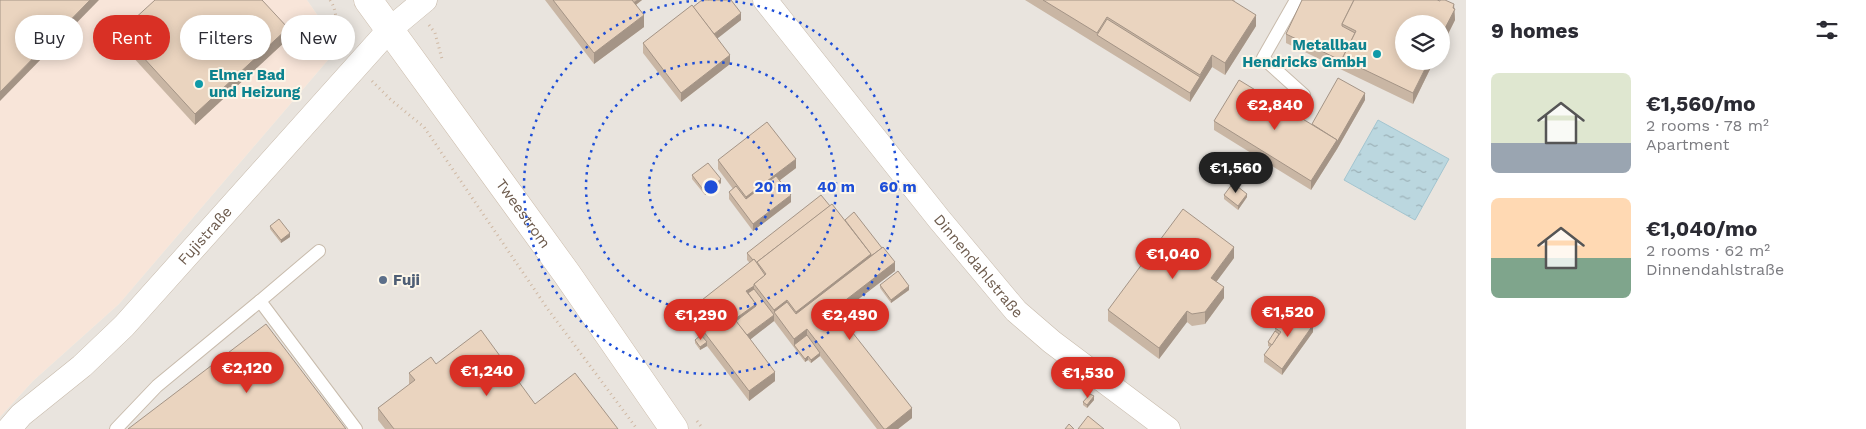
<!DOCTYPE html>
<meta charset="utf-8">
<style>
body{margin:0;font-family:"Work Sans",sans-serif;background:#f7f7f7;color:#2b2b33;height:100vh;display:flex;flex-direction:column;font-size:19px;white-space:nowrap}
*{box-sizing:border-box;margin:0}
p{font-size:16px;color:#7c7c81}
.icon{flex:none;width:28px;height:28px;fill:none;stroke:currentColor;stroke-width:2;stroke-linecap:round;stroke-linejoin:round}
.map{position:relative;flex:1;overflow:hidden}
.details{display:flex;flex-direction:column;background:#fff;width:400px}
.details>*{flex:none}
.top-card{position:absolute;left:15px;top:15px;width:475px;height:45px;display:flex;gap:10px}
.controls{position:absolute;left:1395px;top:15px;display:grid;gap:10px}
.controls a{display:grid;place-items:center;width:55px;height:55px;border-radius:50%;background:#fff;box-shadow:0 2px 12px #0003;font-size:25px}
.price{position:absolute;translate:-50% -42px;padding:0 11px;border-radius:18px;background:#d93025;color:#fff;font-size:16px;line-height:32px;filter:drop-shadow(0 1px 2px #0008)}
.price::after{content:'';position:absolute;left:50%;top:30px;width:15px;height:11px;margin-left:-8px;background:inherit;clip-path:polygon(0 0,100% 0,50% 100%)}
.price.current{background:#222;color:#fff}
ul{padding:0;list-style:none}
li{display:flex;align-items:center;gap:15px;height:125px;padding:0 25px}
li span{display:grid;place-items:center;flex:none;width:140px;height:100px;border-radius:8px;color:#555}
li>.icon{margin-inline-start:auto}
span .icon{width:60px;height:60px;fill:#fffc;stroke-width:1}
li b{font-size:21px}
h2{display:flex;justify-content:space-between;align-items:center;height:60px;padding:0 25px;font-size:21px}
.chip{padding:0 18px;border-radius:22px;background:#fff;box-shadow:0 2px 12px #0003;font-size:18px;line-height:45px}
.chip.current{background:#d93025;color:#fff}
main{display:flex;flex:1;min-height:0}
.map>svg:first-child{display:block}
.commercial{fill:#f8e5d9}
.industrial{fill:#e9e4de;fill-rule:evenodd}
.water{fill:url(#water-ripples);stroke:#a3c5d0}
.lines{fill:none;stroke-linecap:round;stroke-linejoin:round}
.service-casing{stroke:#c8bbac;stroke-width:14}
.minor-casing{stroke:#c8bbac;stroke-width:25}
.secondary-casing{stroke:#cdbdac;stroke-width:29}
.path{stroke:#cfb8a3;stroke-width:3;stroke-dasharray:1 4;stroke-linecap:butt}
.service{stroke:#fff;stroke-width:12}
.minor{stroke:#fff;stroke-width:24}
.secondary{stroke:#fff;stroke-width:28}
.wall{fill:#c9b6a4}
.shaded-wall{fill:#a49486}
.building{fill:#ead4bf;stroke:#a49486}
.ring{fill:none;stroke:#1d4ed8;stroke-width:2.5;stroke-dasharray:2.5 5}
.culture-dot{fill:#0f9aa8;stroke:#fcf6e9;stroke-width:2}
.service-dot{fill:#5c6f8a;stroke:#fcf6e9;stroke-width:2}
.labels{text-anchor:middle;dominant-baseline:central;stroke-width:4;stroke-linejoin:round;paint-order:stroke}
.culture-label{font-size:15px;font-weight:bold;fill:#0d838f;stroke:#fcf6e9;text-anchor:end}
.street-label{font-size:15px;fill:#6d5b4d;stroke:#fcf6e9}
.service-label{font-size:15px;font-weight:bold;fill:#4e5e75;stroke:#fcf6e9;text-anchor:start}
.centre{fill:#1d4ed8;stroke:#fcf6e9;stroke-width:2.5}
.ring-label{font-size:15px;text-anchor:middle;font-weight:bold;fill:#1d4ed8;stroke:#fcf6e9;stroke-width:4;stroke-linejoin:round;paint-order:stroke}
</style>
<main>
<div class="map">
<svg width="1466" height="429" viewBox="0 0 1466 429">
<defs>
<pattern id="water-ripples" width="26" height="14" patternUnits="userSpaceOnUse" patternTransform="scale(1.25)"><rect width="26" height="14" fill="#bbd7df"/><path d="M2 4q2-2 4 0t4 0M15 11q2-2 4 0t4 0" fill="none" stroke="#9cb1b7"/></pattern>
</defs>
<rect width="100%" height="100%" fill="#f9f2e4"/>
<!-- commercial -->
<polygon class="commercial" points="0,0 307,0 325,26 328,60 119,304 33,381 0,417"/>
<!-- industrial -->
<path class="industrial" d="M307 0H1466V429H0V417L33 381 119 304 328 60 325 26ZM1404 24H1441V61H1404Z"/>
<!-- water -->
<polygon class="water" points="1378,120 1449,159 1415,220 1344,180"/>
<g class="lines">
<!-- service casing -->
<g class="service-casing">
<g id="service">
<polyline points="1296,0 1263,58 1304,95"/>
<polyline points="319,251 260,301 356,429"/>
<polyline points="116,429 157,386 260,301"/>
</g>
</g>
<!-- minor casing -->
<g class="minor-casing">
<g id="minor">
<path id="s1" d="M765 0 939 219 1016 311 1052 342 1168 429"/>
<path id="s2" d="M9 429 21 415 82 366 124 326 389 30 425 0"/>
</g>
</g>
<!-- secondary casing -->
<g class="secondary-casing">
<g id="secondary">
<path id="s3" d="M368 0 567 274 674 429"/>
</g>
</g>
<!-- path -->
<g class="path">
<path d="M330 0C340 14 333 33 344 48"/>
<polyline points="429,25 435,33 442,59"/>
<polyline points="372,81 391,100 424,127 547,308 637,429"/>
<polyline points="697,421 703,429"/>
</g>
<!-- service -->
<use href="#service" class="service"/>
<!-- minor -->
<use href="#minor" class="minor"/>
<!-- secondary -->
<use href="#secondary" class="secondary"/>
</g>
<!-- wall -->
<g class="wall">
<polygon points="545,0 642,0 636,5 644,27 594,64"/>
<polygon points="1025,0 1235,0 1234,1 1256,26 1225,75 1212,67 1190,102"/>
<polygon points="1302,0 1454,8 1455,20 1441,48 1441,24 1404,61 1434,61 1413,104 1286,43 1286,34"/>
<polygon points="693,7 741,20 717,38 730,64 681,102 643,53 643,43"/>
<polygon points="120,32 288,39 195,125 120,43"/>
<polygon points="1365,100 1337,149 1311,190 1214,130 1214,121 1312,124"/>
<polygon points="718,160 796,168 780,180 791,202 753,231 729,199 729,192 733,189 718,169"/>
<polygon points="692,175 721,183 705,195 692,179"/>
<polygon points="1224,195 1247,197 1238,210 1224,199"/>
<polygon points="830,206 895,271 838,314 912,418 898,429 877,429 820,356 811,363 808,360 805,362 774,321 750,339 775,381 749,401 707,346 700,350 695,343 695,340 700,336 688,320 688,311 750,263 747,260 747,253"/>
<polygon points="270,226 290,237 281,243 270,229"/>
<polygon points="1234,258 1216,282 1224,298 1205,324 1192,326 1187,322 1159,359 1108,321 1108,310"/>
<polygon points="880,285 909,290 891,303 880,288"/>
<polygon points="1275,328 1313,332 1282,375 1264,362 1264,355 1270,347 1268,346 1268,342 1275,332"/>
<polygon points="436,364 535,404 618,429 385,429 378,420 378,408 409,385 409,373"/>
<polygon points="1094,400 1087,408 1083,405 1083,402"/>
</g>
<!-- shaded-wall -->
<g class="shaded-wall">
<polygon points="90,0 99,0 0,101 0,92"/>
<polygon points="637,0 642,0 630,9 630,5"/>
<polygon points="1454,4 1455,20 1441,48 1441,36"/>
<polygon points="741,13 741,20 713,42 713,35"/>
<polygon points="644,15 644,27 594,64 594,53"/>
<polygon points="1256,15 1256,26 1225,75 1225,63"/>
<polygon points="288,28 288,39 195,125 195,114"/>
<polygon points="730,55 730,64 681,102 681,93"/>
<polygon points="1212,55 1212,67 1190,102 1190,93"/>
<polygon points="1429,61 1434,61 1413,104 1413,93"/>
<polygon points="1365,93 1365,100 1337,149 1311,190 1311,181"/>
<polygon points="796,159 796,168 746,206 746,197"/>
<polygon points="721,179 721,183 705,195 705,192"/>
<polygon points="1247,194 1247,197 1238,210 1238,206"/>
<polygon points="791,195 791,202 753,231 753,224"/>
<polygon points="290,233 290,237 281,243 281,240"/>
<polygon points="1234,247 1234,258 1211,289 1211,278"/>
<polygon points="871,254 871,259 796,323 796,312"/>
<polygon points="895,262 895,271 834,318 834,309"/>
<polygon points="754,286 754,295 750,298 746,291"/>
<polygon points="909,286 909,290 891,303 891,300"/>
<polygon points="1224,287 1224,298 1205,324 1205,312"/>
<polygon points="787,300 787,311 774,312 774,321 746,343 746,336 774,315 774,310"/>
<polygon points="756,304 756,313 738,326 735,319"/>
<polygon points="1187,311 1187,322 1159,359 1159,348"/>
<polygon points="1313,325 1313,332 1282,375 1282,369"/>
<polygon points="807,329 807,339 794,345 794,339"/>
<polygon points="707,342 707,346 700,350 700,347"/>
<polygon points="820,353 820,356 811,363 811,360"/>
<polygon points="808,356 808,360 805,362 805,359"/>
<polygon points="775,372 775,381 749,401 749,391"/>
<polygon points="1094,396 1094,400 1087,408 1087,405"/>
<polygon points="912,408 912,418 898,429 886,429"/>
</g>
<!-- building -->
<g class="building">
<polygon points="0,0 90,0 0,92"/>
<polygon points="155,0 262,0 288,28 195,114 120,32"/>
<polygon points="553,0 632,0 644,15 594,53"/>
<polygon points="702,0 731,0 741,13 714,34 693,7"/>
<polygon points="1043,0 1232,0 1256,15 1225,63 1212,55 1200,75 1107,17 1097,33"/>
<polygon points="1302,0 1354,0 1342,24 1342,26 1355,33 1342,59 1342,61 1286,34"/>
<polygon points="1354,0 1437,0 1440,1 1440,0 1445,0 1454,4 1453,8 1455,9 1441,36 1441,24 1404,24 1404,61 1429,61 1413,93 1342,59 1356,31 1342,24"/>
<polygon points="692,5 730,55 681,93 643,43"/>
<polygon points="1107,19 1200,77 1190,93 1097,35"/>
<polygon points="1338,78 1365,93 1337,142 1337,140 1312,124"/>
<polygon points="1239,80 1337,140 1311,181 1214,121"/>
<polygon points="767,122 796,159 746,197 718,160"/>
<polygon points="708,163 721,179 705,192 692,175"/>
<polygon points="776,176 791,195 753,224 729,192 736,186 746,199"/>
<polygon points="1233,183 1247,194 1238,206 1224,195"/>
<polygon points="821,195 830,206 757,262 757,263 754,259 753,260 747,253"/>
<polygon points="832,204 871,254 796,312 787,300 774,310 754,284 766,274 757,262"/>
<polygon points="1183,209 1234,247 1211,278 1224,287 1205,312 1192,314 1187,311 1159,348 1108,310"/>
<polygon points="854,212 882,248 871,256 871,254 845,220"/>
<polygon points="279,219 290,233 281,240 270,226"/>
<polygon points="883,247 895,262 834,309 912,408 886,429 884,429 807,329 794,339 774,312 787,302 796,314"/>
<polygon points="754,259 765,275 754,284 754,286 746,291 756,304 735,319 775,372 749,391 688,311"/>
<polygon points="898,271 909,286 891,300 880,285"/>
<polygon points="754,289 774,315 747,335 736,321 756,306 756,304 748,293"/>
<polygon points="1289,308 1313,325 1282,369 1264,355 1281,332 1275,328"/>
<polygon points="266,324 346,429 128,429"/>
<polygon points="481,330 535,404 575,373 618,429 394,429 378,408 415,380 409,373 431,357 436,364"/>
<polygon points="1275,331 1279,334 1272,345 1268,342"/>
<polygon points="701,335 707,342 700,347 695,340"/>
<polygon points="807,335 820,353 811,360 808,356 805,359 794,345"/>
<polygon points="1090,394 1094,396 1087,405 1083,402"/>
<polygon points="1088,416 1104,429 1078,429"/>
<polygon points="1069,424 1074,429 1065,429"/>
</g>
<!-- distance rings -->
<g class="ring">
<circle cx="711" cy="187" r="62"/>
<circle cx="711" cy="187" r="125"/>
<path d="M713 0A187 187 0 1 1 709 0"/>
</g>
<!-- markers -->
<g class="culture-dot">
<circle cx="1377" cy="54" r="5"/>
<circle cx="199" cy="84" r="5"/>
</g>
<circle class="service-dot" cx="383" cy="280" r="5"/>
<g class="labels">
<!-- culture labels -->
<g class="culture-label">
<text x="1367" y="45">Metallbau<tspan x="1367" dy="17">Hendricks GmbH</tspan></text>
<text x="209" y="75" text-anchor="start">Elmer Bad<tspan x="209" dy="17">und Heizung</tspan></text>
</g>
<!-- street labels -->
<g class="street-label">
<text stroke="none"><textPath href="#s3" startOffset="264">Tweestrom</textPath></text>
<text stroke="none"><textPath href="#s2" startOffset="276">Fujistraße</textPath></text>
<text stroke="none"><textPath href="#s1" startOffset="341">Dinnendahlstraße</textPath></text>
</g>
<!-- service labels -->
<g class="service-label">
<text x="393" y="280">Fuji</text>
</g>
</g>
<circle cx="711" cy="187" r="8" class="centre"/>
<g class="ring-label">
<text x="773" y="192">20 m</text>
<text x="836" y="192">40 m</text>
<text x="898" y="192">60 m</text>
</g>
</svg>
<div class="controls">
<a><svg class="icon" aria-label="layers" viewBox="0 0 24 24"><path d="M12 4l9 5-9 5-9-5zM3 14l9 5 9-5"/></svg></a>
</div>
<b class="price" style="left:1275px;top:131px">€2,840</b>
<b class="price current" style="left:1236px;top:194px">€1,560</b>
<b class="price" style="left:1173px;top:280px">€1,040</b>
<b class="price" style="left:1288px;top:338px">€1,520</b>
<b class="price" style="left:701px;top:341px">€1,290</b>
<b class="price" style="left:850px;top:341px">€2,490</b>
<b class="price" style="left:247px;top:394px">€2,120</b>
<b class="price" style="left:487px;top:397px">€1,240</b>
<b class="price" style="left:1088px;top:399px">€1,530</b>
<div class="top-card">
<a class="chip">Buy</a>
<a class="chip current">Rent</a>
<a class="chip">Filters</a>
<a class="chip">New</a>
</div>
</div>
<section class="details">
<h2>9 homes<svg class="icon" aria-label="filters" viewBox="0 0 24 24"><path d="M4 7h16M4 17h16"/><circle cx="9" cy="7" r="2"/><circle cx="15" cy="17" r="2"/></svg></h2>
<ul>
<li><span style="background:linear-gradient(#dfe7d0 70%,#9aa5b1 0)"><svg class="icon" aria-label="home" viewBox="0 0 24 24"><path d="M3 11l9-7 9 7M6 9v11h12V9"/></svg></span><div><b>€1,560/mo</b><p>2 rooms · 78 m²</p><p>Apartment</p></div></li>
<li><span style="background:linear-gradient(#ffd9b3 60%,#7fa58c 0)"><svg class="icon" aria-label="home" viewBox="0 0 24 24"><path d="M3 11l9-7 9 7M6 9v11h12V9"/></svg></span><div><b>€1,040/mo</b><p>2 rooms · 62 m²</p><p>Dinnendahlstraße</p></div></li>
</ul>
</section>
</main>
